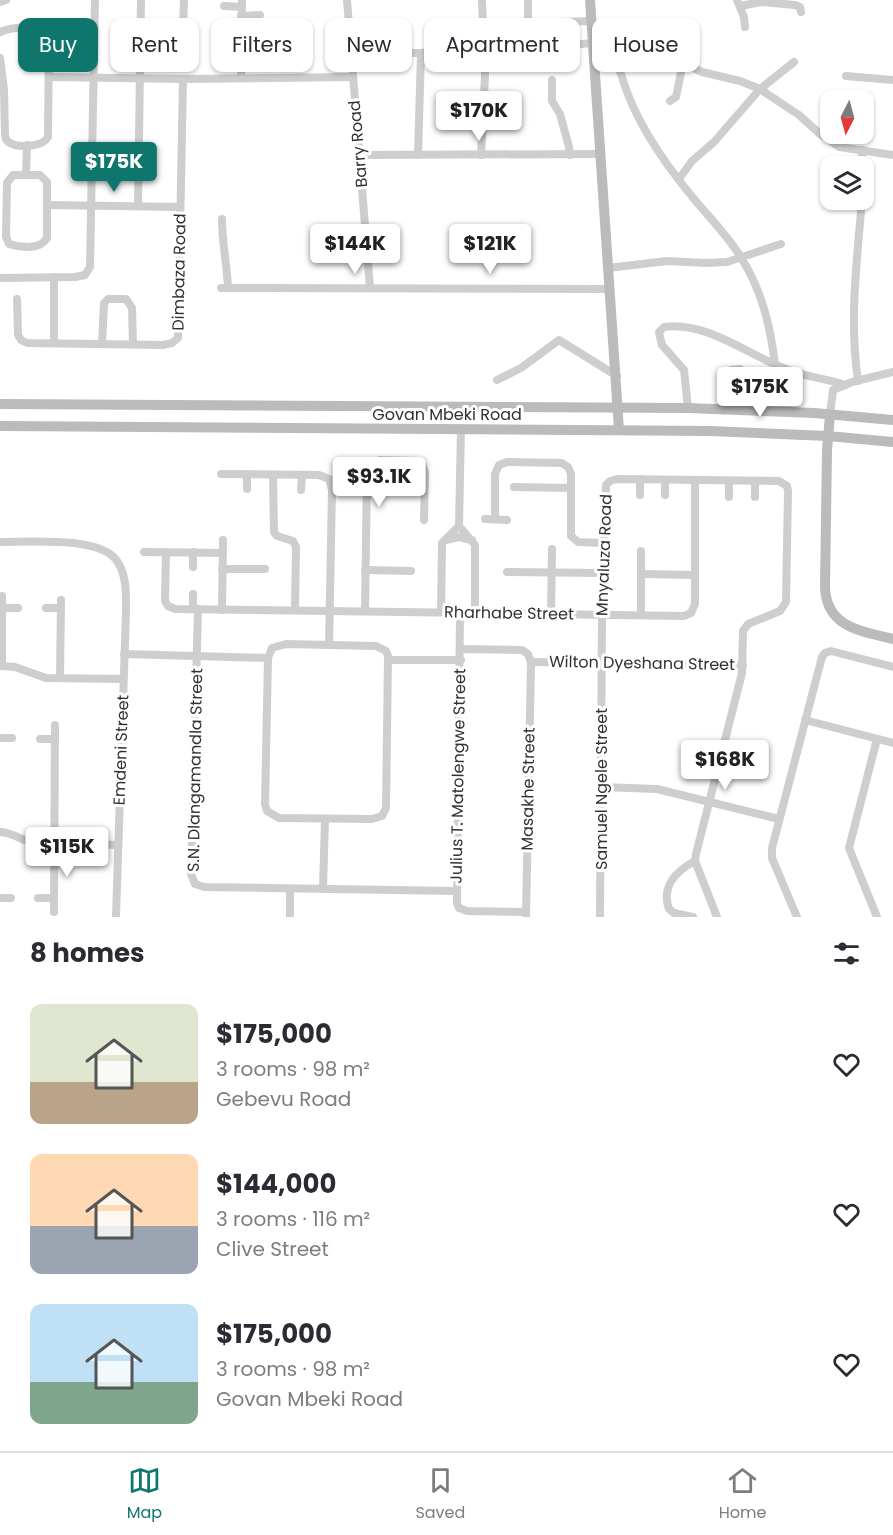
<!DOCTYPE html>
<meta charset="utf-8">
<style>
body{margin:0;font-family:Poppins,sans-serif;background:#f7f7f7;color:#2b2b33;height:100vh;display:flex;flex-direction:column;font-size:22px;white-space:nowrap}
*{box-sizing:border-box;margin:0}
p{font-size:20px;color:#7c7c81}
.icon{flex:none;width:33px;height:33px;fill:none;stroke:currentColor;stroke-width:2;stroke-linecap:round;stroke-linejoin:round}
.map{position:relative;height:917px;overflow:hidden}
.drawer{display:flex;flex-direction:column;background:#fff;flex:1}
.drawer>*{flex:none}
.hud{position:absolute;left:18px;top:18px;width:858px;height:54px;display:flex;gap:12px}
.needle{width:39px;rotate:186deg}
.controls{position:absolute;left:820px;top:90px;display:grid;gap:12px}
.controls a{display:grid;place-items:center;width:54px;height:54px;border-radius:12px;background:#fff;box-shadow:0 2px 4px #0004;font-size:30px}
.price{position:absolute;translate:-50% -51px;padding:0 14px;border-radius:6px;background:#fff;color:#222;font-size:20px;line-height:39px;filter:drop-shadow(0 2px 3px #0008)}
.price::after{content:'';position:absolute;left:50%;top:36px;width:18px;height:14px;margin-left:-9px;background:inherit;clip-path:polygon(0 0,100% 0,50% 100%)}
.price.active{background:#0f766e;color:#fff}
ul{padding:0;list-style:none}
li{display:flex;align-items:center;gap:18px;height:150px;padding:0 30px}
li span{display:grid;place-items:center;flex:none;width:168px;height:120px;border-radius:12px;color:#555}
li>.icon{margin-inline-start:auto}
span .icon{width:72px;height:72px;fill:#fffc;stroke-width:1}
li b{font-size:26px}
h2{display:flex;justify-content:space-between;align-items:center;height:72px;padding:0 30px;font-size:26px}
.tag{padding:0 21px;border-radius:12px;background:#fff;box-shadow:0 2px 4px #0004;font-size:21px;line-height:54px}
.tag.active{background:#0f766e;color:#fff}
.dock{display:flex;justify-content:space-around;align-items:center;height:84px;border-top:2px solid #e1e1e2;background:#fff;font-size:16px;color:#7c7c81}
.dock a{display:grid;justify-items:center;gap:3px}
.dock .active{color:#0f766e}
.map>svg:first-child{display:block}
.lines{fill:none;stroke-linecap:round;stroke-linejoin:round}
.street{stroke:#cecece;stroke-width:8}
.secondary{stroke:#bbb;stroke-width:10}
.labels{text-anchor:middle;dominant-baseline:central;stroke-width:6;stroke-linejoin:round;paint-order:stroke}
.street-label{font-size:16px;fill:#313131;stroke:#fff}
</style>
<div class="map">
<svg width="893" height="917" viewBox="0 0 893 917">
<rect width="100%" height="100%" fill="#fff"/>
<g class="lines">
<!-- street -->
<g class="street">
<polyline points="347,0 370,288"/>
<polyline points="528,0 528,23 591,21"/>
<polyline points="737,0 744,17 745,27"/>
<polyline points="0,2 6,0"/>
<polyline points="224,6 242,7"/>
<polyline points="740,6 761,2 795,5 800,7 801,12"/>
<polyline points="241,16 260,15"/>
<path d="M0 32C13 26 39 25 49 37L48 137C43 147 19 148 10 143 6 141 6 139 5 135L4 90 0 58"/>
<polyline points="224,33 241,34"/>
<polyline points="141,36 176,36 181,34 183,27 184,0"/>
<path d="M611 42C612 55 618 65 622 77 635 122 664 163 694 199 710 218 727 235 740 256 762 290 770 325 775 364"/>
<polyline points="241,44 259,43"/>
<polyline points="352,62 385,53 421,53 456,48 478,48 487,50 611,42 633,45 667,56 702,72 740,81 760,89 799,115 820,134 839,147 893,155"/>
<polyline points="846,76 893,80"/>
<polyline points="49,77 183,79 353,77"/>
<polyline points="241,77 242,0"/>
<polyline points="552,80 552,101 560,114 569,147 570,155"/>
<polyline points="670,101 676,97 683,63"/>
<polyline points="862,150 862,166"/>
<polyline points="359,155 600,154"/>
<polyline points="418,155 421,53"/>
<polyline points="481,155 485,76 482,0"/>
<polyline points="26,174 27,145"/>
<path d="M13 175H40L47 182V238C40 250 21 248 9 244L6 237 7 183Z"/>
<polyline points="679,179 692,161 714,142 760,89 794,62"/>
<polyline points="48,205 180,207"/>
<polyline points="138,206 141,0"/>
<path d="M222 219C222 243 227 264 228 288"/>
<polyline points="608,268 667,261 706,263 727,262 781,244"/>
<polyline points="0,278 75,277 85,275 90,267 95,0"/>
<polyline points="221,288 609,289"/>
<polyline points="17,299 18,335 21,340 27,343 163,345 172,343 178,338 183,79"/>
<polyline points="54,343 54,277"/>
<polyline points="102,344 104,303 108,299 126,299 132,308 133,344"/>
<polyline points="497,380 521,368 559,340 617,376"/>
<path d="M858 381C849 320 857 260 862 200"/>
<path d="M688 408 684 370 662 345 659 332 664 327C707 321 748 355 786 369 805 377 826 378 845 385"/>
<polyline points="727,409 726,375 731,370 740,369"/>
<polyline points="830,415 833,390 852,382 893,372"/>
<polyline points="461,428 459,526 475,545 475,613"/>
<polyline points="221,474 319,475 329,479 332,490 329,645"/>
<polyline points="273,475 274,532 277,536 293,541 296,547 295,610"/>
<polyline points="367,485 405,485"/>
<polyline points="514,487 571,488"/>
<polyline points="247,489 247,475"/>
<polyline points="301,490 302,475"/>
<polyline points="640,495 640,479"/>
<polyline points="665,495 665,480"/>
<polyline points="729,497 729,481"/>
<polyline points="755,497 755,481"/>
<polyline points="485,519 507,520"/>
<polyline points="495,519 495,474 499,465 507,462 562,463 568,467 571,474 571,536 578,542 603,543"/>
<polyline points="446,540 459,537 472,540"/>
<path d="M0 542C28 542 101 536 117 561 127 576 126 594 126 611L116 917"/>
<polyline points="641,551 641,615"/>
<polyline points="144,552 223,553"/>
<polyline points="166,552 165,601 168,606 175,609 684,616 691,613 695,604 695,480"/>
<polyline points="193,567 193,552"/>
<polyline points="222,569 265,569"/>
<polyline points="365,570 411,571"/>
<polyline points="507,572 603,573"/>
<polyline points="641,574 695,575"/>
<polyline points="2,608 18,608"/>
<polyline points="46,608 61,608"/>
<polyline points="193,609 193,594"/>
<polyline points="198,609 191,874 195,884 204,887 456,891"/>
<polyline points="222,610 223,540"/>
<polyline points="365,611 367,472 370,464 380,460 417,461 422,464 425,473 424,520"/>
<polyline points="441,612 442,543 459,526"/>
<polyline points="460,612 457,903 459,908 467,911 526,912"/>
<polyline points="551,614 552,549"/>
<polygon points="286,644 376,646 386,651 388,656 386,808 382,816 372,819 279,818 267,811 265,804 268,658 272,648"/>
<polyline points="460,649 522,650 528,654 531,662 526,917"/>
<polyline points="124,654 268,658"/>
<polyline points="389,660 461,660"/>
<polyline points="531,662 743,665"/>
<polyline points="0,666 15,667 46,678 123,679"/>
<polyline points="2,666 2,596"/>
<polyline points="60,678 61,600"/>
<polyline points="805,720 893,743"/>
<polyline points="0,738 12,738"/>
<polyline points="40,739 55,739"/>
<polyline points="601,787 657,789 779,819"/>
<path d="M0 832C16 833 20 841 33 842L118 845"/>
<polyline points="323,889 325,819"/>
<polyline points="0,898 11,898"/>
<polyline points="38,898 54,898"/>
<polyline points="54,912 55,725"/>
<polyline points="290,917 290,889"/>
<polyline points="600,917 602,614 606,485 610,481 617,479 779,481 787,486 788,491 786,602 780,611 748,624 743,631 742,673 696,854 695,861 717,917"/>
<path d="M693 917 674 913 669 909C661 887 676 871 695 861"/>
<polyline points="797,917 772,858 772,848 822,657 825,653 831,651 893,667"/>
<polyline points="877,917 849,848 877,739"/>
</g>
<!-- secondary -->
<g class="secondary">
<polyline points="590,0 619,430"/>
<polyline points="0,404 688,408 814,413 893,420"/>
<path d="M830 415 827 450 825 588C827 628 862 631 893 639"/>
<polyline points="0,426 710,431 828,436 893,442"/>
</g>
</g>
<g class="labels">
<!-- street labels -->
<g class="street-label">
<text transform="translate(358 144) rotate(-95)">Barry Road</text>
<text transform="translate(179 272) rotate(-89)">Dimbaza Road</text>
<text x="447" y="414">Govan Mbeki Road</text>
<text transform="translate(604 555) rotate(-88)">Mnyaluza Road</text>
<text transform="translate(509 613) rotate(1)">Rharhabe Street</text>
<text transform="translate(642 663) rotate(1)">Wilton Dyeshana Street</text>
<text transform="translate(121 750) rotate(-88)">Emdeni Street</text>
<text transform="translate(195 770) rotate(-89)">S.N. Dlangamandla Street</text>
<text transform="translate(458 776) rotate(-89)">Julius T. Matolengwe Street</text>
<text transform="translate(528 789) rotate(-89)">Masakhe Street</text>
<text transform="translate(601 789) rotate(-90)">Samuel Ngele Street</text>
</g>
</g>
</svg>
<div class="controls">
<a><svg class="needle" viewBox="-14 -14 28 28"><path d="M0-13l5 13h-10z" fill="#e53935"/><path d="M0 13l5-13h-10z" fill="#7c7c81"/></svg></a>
<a><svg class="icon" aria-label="layers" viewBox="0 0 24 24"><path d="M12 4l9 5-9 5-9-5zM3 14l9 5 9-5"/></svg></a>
</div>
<b class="price" style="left:479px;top:142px">$170K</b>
<b class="price active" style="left:114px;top:193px">$175K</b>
<b class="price" style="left:355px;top:275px">$144K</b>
<b class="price" style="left:490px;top:275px">$121K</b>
<b class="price" style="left:760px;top:418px">$175K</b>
<b class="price" style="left:379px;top:508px">$93.1K</b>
<b class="price" style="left:725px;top:791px">$168K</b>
<b class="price" style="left:67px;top:878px">$115K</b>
<div class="hud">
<a class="tag active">Buy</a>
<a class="tag">Rent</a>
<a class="tag">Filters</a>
<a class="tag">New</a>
<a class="tag">Apartment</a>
<a class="tag">House</a>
</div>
</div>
<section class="drawer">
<h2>8 homes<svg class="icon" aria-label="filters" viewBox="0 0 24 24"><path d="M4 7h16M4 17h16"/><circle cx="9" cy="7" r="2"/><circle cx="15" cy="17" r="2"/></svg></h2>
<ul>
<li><span style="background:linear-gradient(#dfe7d0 65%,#b9a48a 0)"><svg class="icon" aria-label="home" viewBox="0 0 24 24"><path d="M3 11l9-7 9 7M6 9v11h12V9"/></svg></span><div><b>$175,000</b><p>3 rooms · 98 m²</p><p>Gebevu Road</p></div><svg class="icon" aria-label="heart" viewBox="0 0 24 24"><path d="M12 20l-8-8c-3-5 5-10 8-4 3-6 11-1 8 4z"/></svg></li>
<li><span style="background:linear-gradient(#ffd9b3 60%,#9aa5b1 0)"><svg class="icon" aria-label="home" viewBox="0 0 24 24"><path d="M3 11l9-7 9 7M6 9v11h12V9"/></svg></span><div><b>$144,000</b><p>3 rooms · 116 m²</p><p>Clive Street</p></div><svg class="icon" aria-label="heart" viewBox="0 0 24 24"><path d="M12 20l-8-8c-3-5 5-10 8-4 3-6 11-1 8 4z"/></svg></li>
<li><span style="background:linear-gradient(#bfe0f5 65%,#7fa58c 0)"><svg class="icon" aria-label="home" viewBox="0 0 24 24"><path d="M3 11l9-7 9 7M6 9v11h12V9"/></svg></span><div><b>$175,000</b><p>3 rooms · 98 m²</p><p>Govan Mbeki Road</p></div><svg class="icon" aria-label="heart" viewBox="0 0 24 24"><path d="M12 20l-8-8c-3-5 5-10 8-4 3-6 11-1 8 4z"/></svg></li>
</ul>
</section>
<nav class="dock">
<a class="active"><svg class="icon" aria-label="map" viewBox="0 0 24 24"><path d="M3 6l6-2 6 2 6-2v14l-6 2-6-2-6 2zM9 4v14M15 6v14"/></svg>Map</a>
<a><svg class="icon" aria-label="saved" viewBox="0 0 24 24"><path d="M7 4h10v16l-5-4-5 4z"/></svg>Saved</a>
<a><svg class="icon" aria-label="home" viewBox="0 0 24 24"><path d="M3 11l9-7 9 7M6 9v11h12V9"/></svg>Home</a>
</nav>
